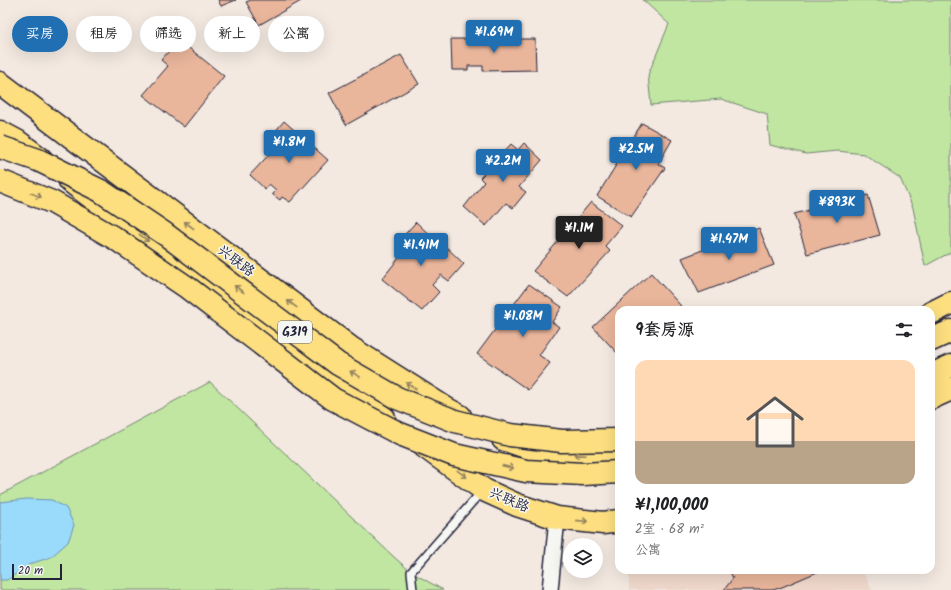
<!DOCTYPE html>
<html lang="zh">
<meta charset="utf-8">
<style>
body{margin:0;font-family:Kalam,"LXGW WenKai TC",sans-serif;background:#f2f2f2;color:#202124;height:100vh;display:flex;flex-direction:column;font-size:15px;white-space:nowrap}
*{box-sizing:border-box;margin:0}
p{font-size:13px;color:#757577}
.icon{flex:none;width:22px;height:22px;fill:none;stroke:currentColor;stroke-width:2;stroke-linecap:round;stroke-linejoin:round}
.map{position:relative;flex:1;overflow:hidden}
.details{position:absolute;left:615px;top:306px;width:320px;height:268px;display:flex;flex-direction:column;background:#fff;border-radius:12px;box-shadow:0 4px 16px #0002}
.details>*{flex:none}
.hud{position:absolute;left:12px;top:16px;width:380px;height:36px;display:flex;gap:8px}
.fabs{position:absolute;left:563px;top:538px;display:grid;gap:8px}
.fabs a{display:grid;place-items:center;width:40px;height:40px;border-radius:50%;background:#fff;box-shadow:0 4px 16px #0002;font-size:20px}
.scale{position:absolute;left:12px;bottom:10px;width:50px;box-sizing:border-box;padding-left:4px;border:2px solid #22223b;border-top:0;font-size:11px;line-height:14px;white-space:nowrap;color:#22223b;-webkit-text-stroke:3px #f6f6f2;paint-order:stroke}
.price{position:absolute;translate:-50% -34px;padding:0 9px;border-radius:4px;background:#1f6fb2;color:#fff;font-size:13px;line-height:26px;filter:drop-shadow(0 1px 2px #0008)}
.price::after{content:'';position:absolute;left:50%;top:24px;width:12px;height:9px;margin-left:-6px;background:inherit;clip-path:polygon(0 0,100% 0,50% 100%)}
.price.selected{background:#222;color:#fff}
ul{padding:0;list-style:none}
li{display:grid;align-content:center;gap:8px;height:212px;padding:0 20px}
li+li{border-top:1px solid #e0e0e0}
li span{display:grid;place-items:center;height:124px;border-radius:12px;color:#555}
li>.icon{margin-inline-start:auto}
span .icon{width:72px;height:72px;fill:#fffc;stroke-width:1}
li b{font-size:17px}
h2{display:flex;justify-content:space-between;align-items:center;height:48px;padding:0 20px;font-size:17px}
.pill{padding:0 14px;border-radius:18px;background:#fff;box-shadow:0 4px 16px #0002;font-size:14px;line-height:36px}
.pill.selected{background:#1f6fb2;color:#fff}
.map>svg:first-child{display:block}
.built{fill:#f0d9cc}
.green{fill:#c0e6a1;stroke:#71846e}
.water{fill:#9adbfc;stroke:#6a91af}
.building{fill:#e9b59b;stroke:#22223b}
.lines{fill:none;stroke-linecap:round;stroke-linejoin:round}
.lane-casing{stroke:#22223b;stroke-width:10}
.street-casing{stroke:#22223b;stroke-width:18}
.primary-casing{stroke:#22223b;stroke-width:25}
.highway-casing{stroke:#22223b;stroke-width:25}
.lane{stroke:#f6f6f2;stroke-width:7}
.street{stroke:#f6f6f2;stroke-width:15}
.primary{stroke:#fddf80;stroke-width:22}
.highway{stroke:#fddf80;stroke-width:22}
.highway-bridge-casing{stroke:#22223b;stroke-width:25;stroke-linecap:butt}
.highway-bridge{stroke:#fddf80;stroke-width:22}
.oneway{stroke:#90805e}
.labels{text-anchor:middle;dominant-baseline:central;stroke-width:3;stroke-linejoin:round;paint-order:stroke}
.shield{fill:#f6f6f2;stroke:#626272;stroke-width:1}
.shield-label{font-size:13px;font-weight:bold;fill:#22223b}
.street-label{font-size:14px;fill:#22223b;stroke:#f6f6f2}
</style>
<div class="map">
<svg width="951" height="590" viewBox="0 0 951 590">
<rect width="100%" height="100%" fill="#f3e9e1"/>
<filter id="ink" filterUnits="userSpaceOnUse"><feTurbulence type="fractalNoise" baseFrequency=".025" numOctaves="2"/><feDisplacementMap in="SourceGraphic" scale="8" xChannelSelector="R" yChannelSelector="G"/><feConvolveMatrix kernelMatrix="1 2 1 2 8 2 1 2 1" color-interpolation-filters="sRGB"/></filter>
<g filter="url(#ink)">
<!-- built -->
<polygon class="built" points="632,570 862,570 872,590 629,590 629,576"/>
<!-- green -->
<g class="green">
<polygon points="643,0 951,0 951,252 925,266 913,208 900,178 864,154 837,151 806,154 770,145 767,114 721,99 651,105 648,75 669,24"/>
<polygon points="210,382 395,558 411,572 443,590 0,590 0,495"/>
</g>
<!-- water -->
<polygon class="water" points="27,499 52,500 66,508 74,525 68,542 51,557 30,564 7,580 0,580 0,502"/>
<!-- building -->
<g class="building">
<polygon points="218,0 236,0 221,6"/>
<polygon points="251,0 300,0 301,1 259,25 246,2"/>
<polygon points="451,39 535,39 536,70 483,71 483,66 468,66 468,70 452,70"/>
<polygon points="179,40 224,76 184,127 143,95 168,66 161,60"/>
<polygon points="401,55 419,84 346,125 329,93"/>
<polygon points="284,121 328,160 290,202 282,197 280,200 272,194 276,190 269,184 265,189 250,175 275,148 267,141"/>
<polygon points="642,123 672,140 658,164 665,168 631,217 597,196"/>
<polygon points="524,143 542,160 519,187 526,192 513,208 506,203 486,226 464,207 484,182 480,178 511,144 518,150"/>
<polygon points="868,195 880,235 807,254 794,214"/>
<polygon points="591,202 622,226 605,246 610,251 568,297 533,271"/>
<polygon points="416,222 436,241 431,247 436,251 442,243 464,264 449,281 441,275 432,285 439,292 422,311 382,279 406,249 398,242"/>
<polygon points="759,228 774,265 699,293 682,258"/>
<polygon points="651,273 681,306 677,310 619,310 619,355 593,327"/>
<polygon points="529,284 562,307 552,322 559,327 539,355 550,363 528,390 477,354"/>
<polygon points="729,570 822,570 782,587 773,590 724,590 733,578"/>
</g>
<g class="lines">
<!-- lane casing -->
<g class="lane-casing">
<polyline id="lane" points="413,590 411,572 482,491"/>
</g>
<!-- street casing -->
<g class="street-casing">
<polyline id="street" points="550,590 557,518"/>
</g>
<!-- primary casing -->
<g class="primary-casing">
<g id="primary">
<polyline points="0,83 351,348 447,409 460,416"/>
<polyline points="0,132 17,141 41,159"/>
<polyline points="70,181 324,375 384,418"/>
<polyline points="931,313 951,303"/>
<polyline points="931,398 951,389"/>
<polyline points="503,439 538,451 579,456 619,455"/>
<polyline points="425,447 484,490 517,505 557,518 603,523 619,521"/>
</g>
</g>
<!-- highway casing -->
<g class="highway-casing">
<g id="highway">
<polyline points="931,340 951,331"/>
<polyline points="931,375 951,366"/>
</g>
</g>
<!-- lane -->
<use href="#lane" class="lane"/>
<!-- street -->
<use href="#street" class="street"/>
<!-- primary -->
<use href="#primary" class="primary"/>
<!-- highway -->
<use href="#highway" class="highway"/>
<!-- highway-bridge casing -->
<g class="highway-bridge-casing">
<g id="highway-bridge">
<polyline points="0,147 38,160 101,191 165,234 338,364 397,398 455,421 510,435 562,441 619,440"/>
<polyline points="0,181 52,202 116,239 188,288 333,399 400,434 454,455 526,471 583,474 619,472"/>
</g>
</g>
<!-- highway-bridge -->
<use href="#highway-bridge" class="highway-bridge"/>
</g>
<!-- one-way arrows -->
<defs><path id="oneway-shaft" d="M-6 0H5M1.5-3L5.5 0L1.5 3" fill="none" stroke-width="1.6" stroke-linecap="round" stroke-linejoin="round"/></defs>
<g class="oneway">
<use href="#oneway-shaft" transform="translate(36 195) rotate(22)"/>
<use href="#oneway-shaft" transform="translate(189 225) rotate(-143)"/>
<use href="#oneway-shaft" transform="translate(144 238) rotate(37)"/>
<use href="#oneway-shaft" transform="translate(239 289) rotate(-143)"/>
<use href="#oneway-shaft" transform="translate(292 304) rotate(-143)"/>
<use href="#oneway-shaft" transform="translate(355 374) rotate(-150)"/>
<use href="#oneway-shaft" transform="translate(411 386) rotate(-148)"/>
<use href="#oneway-shaft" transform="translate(580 455) rotate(-178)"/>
<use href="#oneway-shaft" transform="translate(508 467) rotate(13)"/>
<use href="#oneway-shaft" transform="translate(462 474) rotate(36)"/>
<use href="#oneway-shaft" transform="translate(582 521) rotate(6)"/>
</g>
</g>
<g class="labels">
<!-- shield labels -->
<rect class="shield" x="278" y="321" width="34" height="22" rx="3"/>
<g class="shield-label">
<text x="295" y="332">G319</text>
</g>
<!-- street labels -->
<g class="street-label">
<text transform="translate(236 261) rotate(37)">兴联路</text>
<text transform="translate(509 500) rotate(23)">兴联路</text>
</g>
</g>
</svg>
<div class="fabs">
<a><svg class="icon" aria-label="layers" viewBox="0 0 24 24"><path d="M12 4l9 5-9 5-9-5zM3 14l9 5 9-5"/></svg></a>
</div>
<div class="scale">20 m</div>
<b class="price" style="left:494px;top:54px">¥1.69M</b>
<b class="price" style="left:289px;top:164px">¥1.8M</b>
<b class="price" style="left:636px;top:171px">¥2.5M</b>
<b class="price" style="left:503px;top:183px">¥2.2M</b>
<b class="price" style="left:837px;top:224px">¥893K</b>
<b class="price selected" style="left:579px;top:250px">¥1.1M</b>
<b class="price" style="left:729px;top:261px">¥1.47M</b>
<b class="price" style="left:421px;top:267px">¥1.41M</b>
<b class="price" style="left:523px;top:338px">¥1.08M</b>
<div class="hud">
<a class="pill selected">买房</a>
<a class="pill">租房</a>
<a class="pill">筛选</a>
<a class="pill">新上</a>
<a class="pill">公寓</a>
</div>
<section class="details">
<h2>9套房源<svg class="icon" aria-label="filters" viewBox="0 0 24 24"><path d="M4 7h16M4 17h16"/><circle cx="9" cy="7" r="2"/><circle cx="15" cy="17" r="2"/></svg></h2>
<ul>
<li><span style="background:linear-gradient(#ffd9b3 65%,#b9a48a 0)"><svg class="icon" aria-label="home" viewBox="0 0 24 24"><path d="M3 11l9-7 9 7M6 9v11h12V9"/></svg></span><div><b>¥1,100,000</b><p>2室 · 68 m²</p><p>公寓</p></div></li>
</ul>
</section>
</div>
